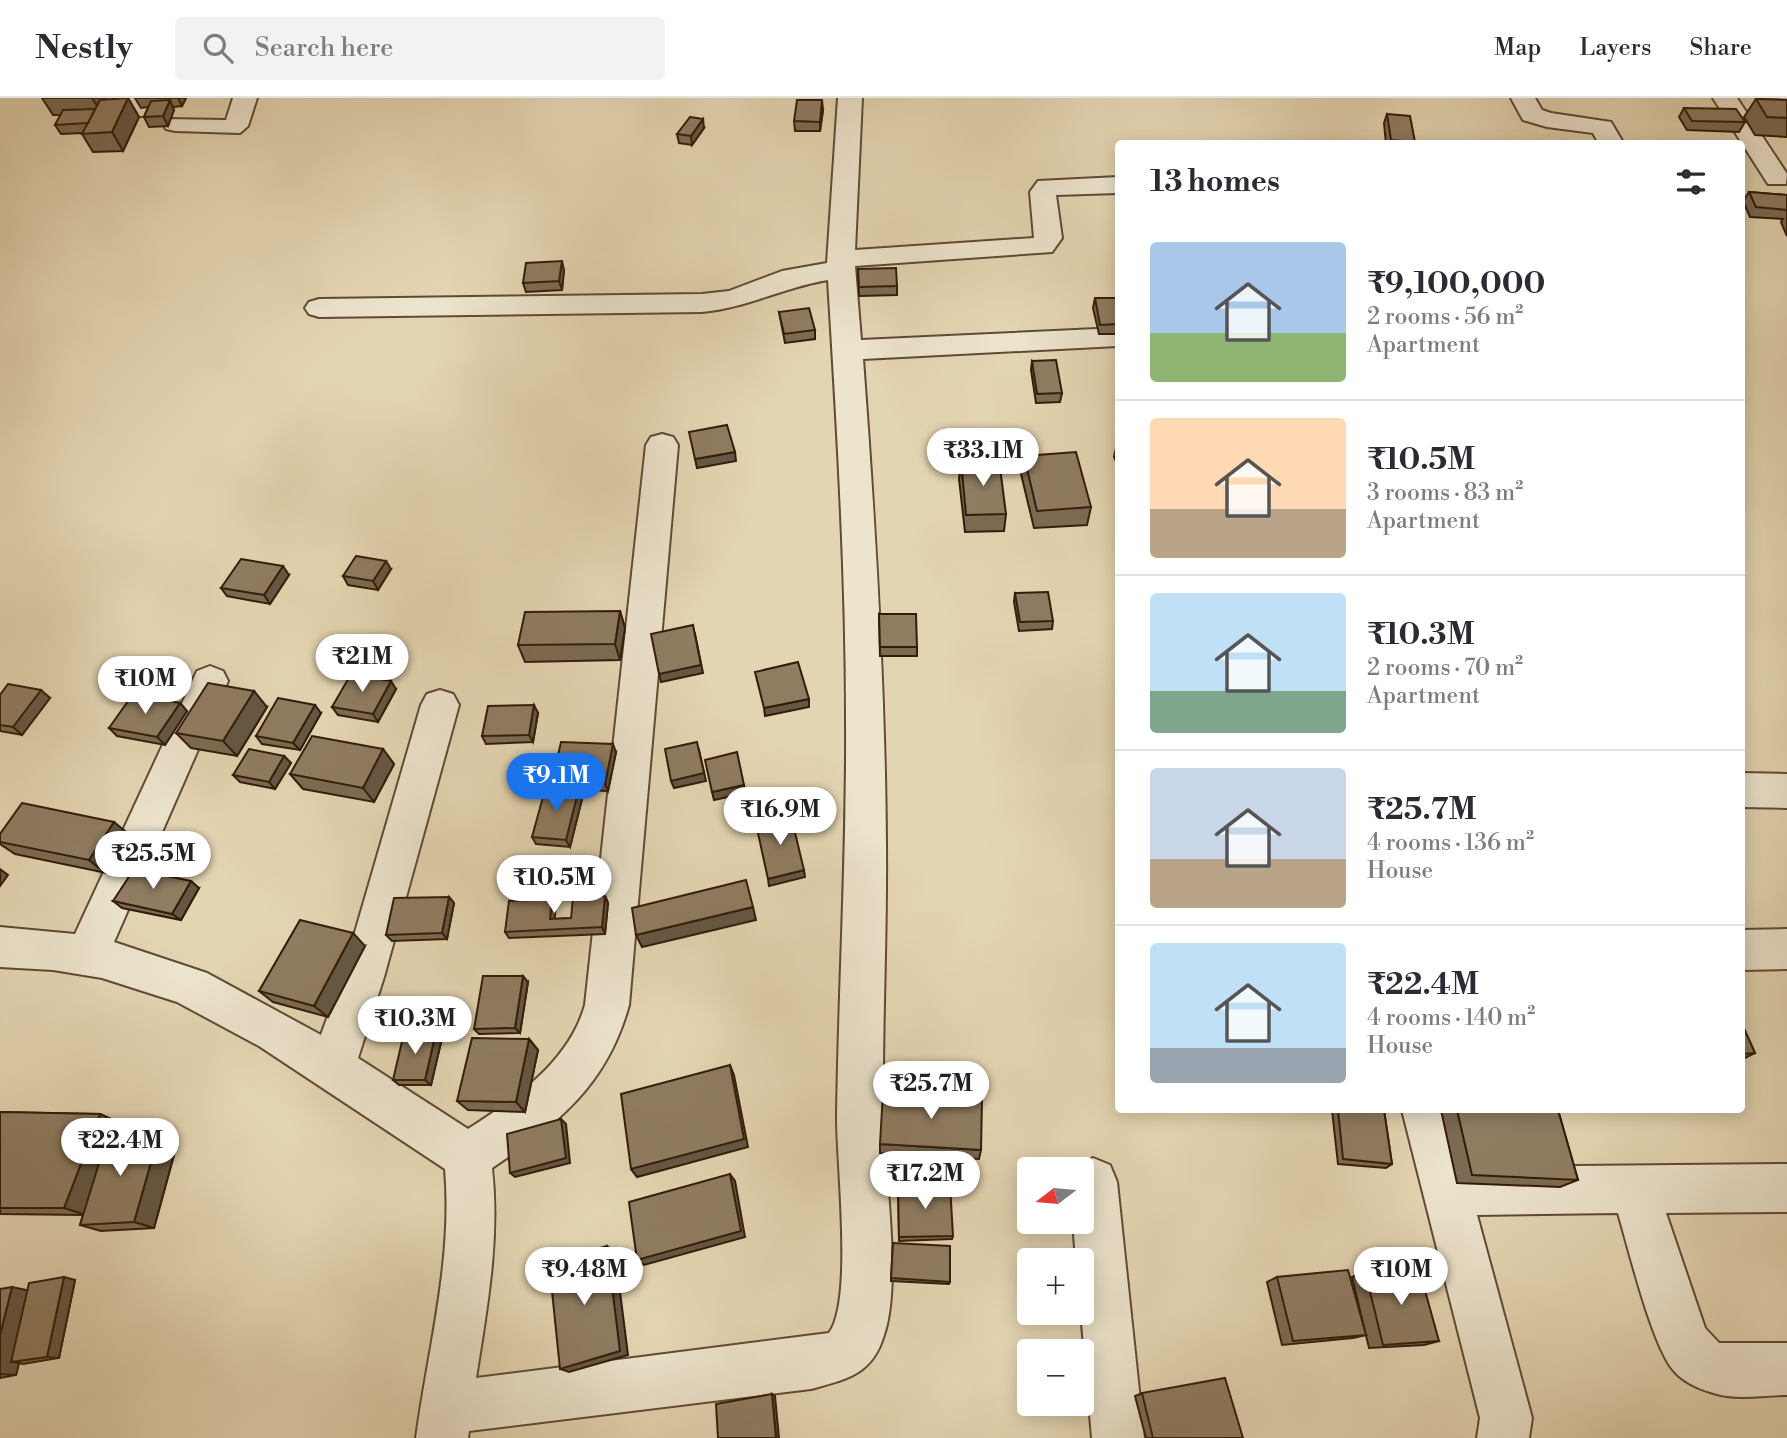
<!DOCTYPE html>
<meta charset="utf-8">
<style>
body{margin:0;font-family:"Libre Bodoni",serif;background:#f2f2f3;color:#2b2b33;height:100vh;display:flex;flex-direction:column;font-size:26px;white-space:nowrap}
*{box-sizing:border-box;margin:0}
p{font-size:23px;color:#7c7c81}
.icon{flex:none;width:38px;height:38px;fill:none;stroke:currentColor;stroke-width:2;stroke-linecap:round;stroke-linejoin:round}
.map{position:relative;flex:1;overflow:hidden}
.drawer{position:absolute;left:1115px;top:42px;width:630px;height:973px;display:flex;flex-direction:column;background:#fff;border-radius:7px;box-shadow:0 4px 18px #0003}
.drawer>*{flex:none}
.needle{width:46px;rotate:254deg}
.controls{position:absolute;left:1017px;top:1059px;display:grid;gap:14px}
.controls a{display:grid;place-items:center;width:77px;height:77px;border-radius:7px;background:#fff;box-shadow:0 4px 18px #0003;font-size:35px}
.price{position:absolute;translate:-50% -60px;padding:0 16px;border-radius:24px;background:#fff;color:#222;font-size:23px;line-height:46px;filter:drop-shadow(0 2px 4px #0008)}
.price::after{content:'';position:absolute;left:50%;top:42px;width:21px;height:16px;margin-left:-10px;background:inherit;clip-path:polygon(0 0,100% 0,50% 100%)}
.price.selected{background:#1a73e8;color:#fff}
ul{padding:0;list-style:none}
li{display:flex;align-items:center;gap:21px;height:175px;padding:0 35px}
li+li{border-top:2px solid #e1e1e2}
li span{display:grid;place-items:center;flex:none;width:196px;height:140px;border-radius:7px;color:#555}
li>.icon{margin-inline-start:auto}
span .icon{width:84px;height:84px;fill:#fffc;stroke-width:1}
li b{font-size:30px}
h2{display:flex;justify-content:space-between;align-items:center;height:84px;padding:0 35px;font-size:30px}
header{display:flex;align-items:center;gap:42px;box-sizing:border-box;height:98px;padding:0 35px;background:#fff;border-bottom:2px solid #e1e1e2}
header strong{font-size:33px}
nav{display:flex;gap:38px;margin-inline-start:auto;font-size:24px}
.search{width:490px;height:63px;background:#f2f2f3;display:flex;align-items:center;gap:18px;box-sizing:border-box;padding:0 24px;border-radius:7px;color:#7c7c81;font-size:26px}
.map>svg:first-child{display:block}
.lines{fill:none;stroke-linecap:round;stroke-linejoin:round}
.minor-casing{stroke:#5f4a34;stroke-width:4}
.minor{fill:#ede4cd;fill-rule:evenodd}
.wall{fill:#7b6b53;stroke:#331c0a;stroke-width:2}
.shaded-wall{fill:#645744;stroke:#331c0a;stroke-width:2}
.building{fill:#8f7c61;stroke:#331c0a;stroke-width:2}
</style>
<header>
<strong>Nestly</strong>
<div class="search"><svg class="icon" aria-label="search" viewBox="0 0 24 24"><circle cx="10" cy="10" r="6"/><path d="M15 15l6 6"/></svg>Search here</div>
<nav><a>Map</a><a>Layers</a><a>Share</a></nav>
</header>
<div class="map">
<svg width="1787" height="1340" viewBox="0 0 1787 1340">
<rect width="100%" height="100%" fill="#e4d5b2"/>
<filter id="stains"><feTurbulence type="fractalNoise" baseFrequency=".00286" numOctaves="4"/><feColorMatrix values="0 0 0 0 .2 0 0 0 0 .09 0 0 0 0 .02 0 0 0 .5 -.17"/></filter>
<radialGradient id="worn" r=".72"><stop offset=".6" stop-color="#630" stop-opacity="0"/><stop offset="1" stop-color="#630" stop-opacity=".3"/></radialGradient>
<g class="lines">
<!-- minor casing -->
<g class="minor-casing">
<g id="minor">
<polygon points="130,0 154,0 144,18 126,18 123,13"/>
<polygon points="233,0 257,0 248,28 240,35 175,33 166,31 163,26 166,21 226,22"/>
<path d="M838 0H862L855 152 1034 140 1030 94 1038 83 1118 79V95L1056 97 1062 140 1052 154 855 168 861 242 1118 230V248L863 261C875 422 885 584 886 746 887 836 882 926 883 1016 884 1076 902 1184 884 1237 872 1277 847 1281 811 1291L469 1333 468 1340H416C428 1251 453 1162 445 1071L259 948 177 904 102 880 53 872 0 869V829L75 836 197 573 210 568 223 573 228 583 114 844 207 875 321 937 342 879 421 607 427 596 440 592 453 596 459 607 384 879 358 960 468 1031C516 1000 569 964 585 907L646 347 651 339 662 336 673 339 678 347 629 907C607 987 558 1026 492 1070 500 1141 487 1210 476 1280L829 1235C854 1202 836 1061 837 1015 839 884 847 753 846 622 846 476 837 329 828 182 784 189 747 210 702 214L319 219 309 216 305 210 309 204 319 201 702 196 729 193 782 173 827 165Z"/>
<polygon points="1511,0 1535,0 1542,12 1551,15 1611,24 1624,46 1599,46 1593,35 1547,29 1523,22"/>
<polygon points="1713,0 1737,0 1787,76 1786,86 1768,86"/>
<polygon points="1741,675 1787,676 1787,710 1741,709"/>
<polygon points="1787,831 1787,871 1741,872 1741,832"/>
<path d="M1402 1012H1448L1464 1069 1787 1066V1114L1666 1115 1705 1230 1719 1245H1787V1297C1764 1297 1739 1302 1717 1296 1702 1292 1684 1285 1674 1273 1652 1248 1629 1152 1618 1115L1477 1117 1532 1320 1529 1340H1477L1480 1320Z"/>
<polygon points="1093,1060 1110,1067 1117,1084 1144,1340 1092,1340 1081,1214 1082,1162 1076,1162 1073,1124 1082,1124 1082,1071 1075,1071"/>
</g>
</g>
<!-- minor -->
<use href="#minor" class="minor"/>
</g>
<!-- wall -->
<g class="wall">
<polygon points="42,0 107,0 106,2 128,0 139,19 123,53 93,54 82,36 83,35 61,36 55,27 61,17 53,17"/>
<polygon points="135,0 186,0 182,8 173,9 174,12 168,28 149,29 144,19 148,9 141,10"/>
<polygon points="1756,1 1787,2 1787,39 1755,37 1744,19"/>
<polygon points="1684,10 1745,24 1739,34 1687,32 1679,19"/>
<polygon points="823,12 820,33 795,33 794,23"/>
<polygon points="1387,16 1415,44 1414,46 1386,46 1384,25"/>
<polygon points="704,30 692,47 679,45 677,36"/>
<polygon points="1749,94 1787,97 1787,138 1781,124 1783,121 1750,119 1743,103"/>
<polygon points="858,171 897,188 897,197 859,198"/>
<polygon points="564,172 562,192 526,194 523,185"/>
<polygon points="1095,200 1118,200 1118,236 1099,236 1093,210"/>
<polygon points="779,214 815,232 815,241 785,245"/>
<polygon points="1032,263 1062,295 1060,304 1036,305 1031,272"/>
<polygon points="1116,350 1118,350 1118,368 1114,359"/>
<polygon points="1024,358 1091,409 1087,427 1034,430 1021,376"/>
<polygon points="961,363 1006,416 1004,433 965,434 959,381"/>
<polygon points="391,471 378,492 348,487 343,478"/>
<polygon points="289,477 270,506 227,498 221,490"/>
<polygon points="1015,495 1053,523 1052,531 1019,533 1014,504"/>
<polygon points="620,513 625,530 620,562 525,564 518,547"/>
<polygon points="879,516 917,549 917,558 880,558"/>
<polygon points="396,591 378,624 338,617 332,609"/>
<polygon points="0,597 50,600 22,637 0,633"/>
<polygon points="180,605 187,613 165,647 117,638 109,630"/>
<polygon points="267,609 237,658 191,650 176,635"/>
<polygon points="321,615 300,652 262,646 256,638"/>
<polygon points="538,615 533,644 486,646 482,638"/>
<polygon points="383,651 394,666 374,704 303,691 290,676"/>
<polygon points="616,654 608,693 580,692 583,697 570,749 536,746 532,739 554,688 552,684"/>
<polygon points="284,658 291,665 275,691 240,684 233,677"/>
<polygon points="0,736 131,738 106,775 15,756 0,746"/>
<polygon points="199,790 181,822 122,810 113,803"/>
<polygon points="605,798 608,805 605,836 509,840 505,834 552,801 556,807 554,821 571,820"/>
<polygon points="449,799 454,805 447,841 392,843 386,837"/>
<polygon points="365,848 328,919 273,904 259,893"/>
<polygon points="528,884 520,935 479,936 474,931"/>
<polygon points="1741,924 1755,955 1741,962"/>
<polygon points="442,940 431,987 399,987 393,982"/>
<polygon points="529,941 538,952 525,1014 468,1012 457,1003"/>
<polygon points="1332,1012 1384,1012 1392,1066 1386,1070 1338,1066"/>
<polygon points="1441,1012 1558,1012 1578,1082 1560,1089 1457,1085"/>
<polygon points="0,1014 100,1016 120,1025 116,1035 178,1042 154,1130 101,1133 80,1127 83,1117 0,1116"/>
<polygon points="880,1046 981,1052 979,1061 880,1055"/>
<polygon points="898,1087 953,1138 952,1141 899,1143"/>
<polygon points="893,1145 950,1184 949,1186 891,1183"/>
<polygon points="1365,1173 1439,1243 1424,1247 1369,1250 1352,1179"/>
<polygon points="1277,1179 1366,1237 1353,1240 1282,1247 1267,1184"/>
<polygon points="75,1182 59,1260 23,1266 19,1265 16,1277 0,1280 0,1191 27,1192"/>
<polygon points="1142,1295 1243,1340 1146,1340 1135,1298"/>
</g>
<!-- shaded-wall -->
<g class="shaded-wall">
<polygon points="92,0 107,0 101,14 99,11"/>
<polygon points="128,0 139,19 123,53 112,34"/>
<polygon points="178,0 186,0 182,8"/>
<polygon points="170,2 174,12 168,28 163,18"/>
<polygon points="822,2 823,12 820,33 820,24"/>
<polygon points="703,21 704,30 692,47 691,38"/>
<polygon points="562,163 564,172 562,192 559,183"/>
<polygon points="735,354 736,363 697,370 695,361"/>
<polygon points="386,463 391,471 378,492 373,483"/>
<polygon points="283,468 289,477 270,506 264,497"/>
<polygon points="620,513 625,530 620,562 615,546"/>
<polygon points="695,536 703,575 661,584 659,576"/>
<polygon points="391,583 396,591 378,624 373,616"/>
<polygon points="41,592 50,600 22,637 13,629"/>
<polygon points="254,593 267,609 237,658 223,643"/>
<polygon points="809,601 809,609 765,618 764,610"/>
<polygon points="180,605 187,613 165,647 157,639"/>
<polygon points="315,607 321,615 300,652 293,645"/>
<polygon points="534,607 538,615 533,644 529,637"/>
<polygon points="613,646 616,654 608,693 605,686"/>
<polygon points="383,651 394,666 374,704 363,690"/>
<polygon points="699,652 706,683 674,690 671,683"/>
<polygon points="284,658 291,665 275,691 269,684"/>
<polygon points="744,687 746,695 714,702 712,694"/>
<polygon points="579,690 583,697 570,749 566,742"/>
<polygon points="114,724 131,738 106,775 89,762"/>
<polygon points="0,771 8,777 0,788"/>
<polygon points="804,772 805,779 769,788 768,781"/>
<polygon points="191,783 199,790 181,822 172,816"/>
<polygon points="605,798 608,805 605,836 602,829"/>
<polygon points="449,799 454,805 447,841 442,835"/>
<polygon points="552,801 556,807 554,827 550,821"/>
<polygon points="753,809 756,822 642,849 636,837"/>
<polygon points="353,835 365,848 328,919 314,908"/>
<polygon points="523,878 528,884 520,935 515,930"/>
<polygon points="436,934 442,940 431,987 425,982"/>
<polygon points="529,941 538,952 525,1014 516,1004"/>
<polygon points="730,967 734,977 748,1049 637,1079 631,1071"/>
<polygon points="100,1016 120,1025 86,1117 64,1110"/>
<polygon points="561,1021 566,1026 570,1065 515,1079 510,1075"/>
<polygon points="160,1033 178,1042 154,1130 134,1124"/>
<polygon points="730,1076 735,1083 745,1139 644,1167 637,1162"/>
<polygon points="607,1148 615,1154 628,1257 569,1274 560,1271"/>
<polygon points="64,1179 75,1182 59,1260 47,1259"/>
<polygon points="12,1189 35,1194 11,1264 19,1265 16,1277 0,1276 0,1237"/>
<polygon points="772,1296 775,1298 779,1340 776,1340"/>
</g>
<!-- building -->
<g class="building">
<polygon points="128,0 112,34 82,36 100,2"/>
<polygon points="1756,1 1787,2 1787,20 1767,19"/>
<polygon points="170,2 163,18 144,19 151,3"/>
<polygon points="797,2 822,2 820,24 794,23"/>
<polygon points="1684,10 1736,11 1745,24 1692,23"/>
<polygon points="95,11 88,25 55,27 63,12"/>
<polygon points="1387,16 1410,18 1415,44 1391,42"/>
<polygon points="690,19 703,21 691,38 677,36"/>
<polygon points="1749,94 1787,97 1787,112 1756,109"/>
<polygon points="562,163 559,183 523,185 526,165"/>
<polygon points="896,170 897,188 859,189 858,171"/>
<polygon points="1095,200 1118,200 1118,226 1100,227"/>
<polygon points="809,210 815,232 784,236 779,214"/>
<polygon points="1056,262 1062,295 1037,296 1032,263"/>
<polygon points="727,327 735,354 695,361 689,334"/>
<polygon points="1076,354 1091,409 1037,413 1024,358"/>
<polygon points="999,362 1006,416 966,417 961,363"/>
<polygon points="356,458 386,463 373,483 343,478"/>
<polygon points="241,461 283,468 264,497 221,490"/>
<polygon points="1048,494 1053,523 1020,524 1015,495"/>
<polygon points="620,513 615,546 518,547 525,514"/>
<polygon points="879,516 916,516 917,549 880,549"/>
<polygon points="693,527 701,567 659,576 651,536"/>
<polygon points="798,564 809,601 764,610 755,574"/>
<polygon points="351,576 391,583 373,616 332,609"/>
<polygon points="208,585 254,593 223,643 176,635"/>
<polygon points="8,586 41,592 13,629 0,627 0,597"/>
<polygon points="133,596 180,605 157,639 109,630"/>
<polygon points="278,600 315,607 293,645 256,638"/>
<polygon points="534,607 529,637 482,638 488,608"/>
<polygon points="312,638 383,651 363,690 290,676"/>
<polygon points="561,644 613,646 605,686 552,684"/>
<polygon points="697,644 704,675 671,683 665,651"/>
<polygon points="249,651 284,658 269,684 233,677"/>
<polygon points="737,654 744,687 712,694 705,662"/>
<polygon points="546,688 579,690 566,742 532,739"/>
<polygon points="22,705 114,724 89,762 0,744 0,736"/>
<polygon points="791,718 804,772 768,781 756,726"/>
<polygon points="134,771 191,783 172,816 113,803"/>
<polygon points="746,782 753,809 636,837 632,810"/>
<polygon points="605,798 602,829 505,834 509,803 552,801 550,821 571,820 573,800"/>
<polygon points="449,799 442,835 386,837 394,800"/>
<polygon points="300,822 353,835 314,908 259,893"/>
<polygon points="483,878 523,878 515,930 474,931"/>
<polygon points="1741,924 1755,955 1741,956"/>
<polygon points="436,934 425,982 393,982 404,935"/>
<polygon points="472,940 529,941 516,1004 457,1003"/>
<polygon points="730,967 744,1041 631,1071 621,996"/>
<polygon points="883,994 982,1000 981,1052 880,1046"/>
<polygon points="1338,1012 1384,1012 1392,1066 1343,1061"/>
<polygon points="1457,1012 1558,1012 1578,1082 1472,1077"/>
<polygon points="0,1014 100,1016 64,1110 0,1110"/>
<polygon points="561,1021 566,1060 510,1075 507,1036"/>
<polygon points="160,1033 134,1124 80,1127 108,1036"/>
<polygon points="730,1076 741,1133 637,1162 629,1104"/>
<polygon points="950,1086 953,1138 899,1139 898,1087"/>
<polygon points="893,1145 950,1148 950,1184 891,1180"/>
<polygon points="607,1148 620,1253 560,1271 549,1164"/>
<polygon points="1419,1171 1439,1243 1383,1247 1365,1173"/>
<polygon points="1348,1172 1366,1237 1293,1243 1277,1179"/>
<polygon points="64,1179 47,1259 11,1264 29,1185"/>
<polygon points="12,1189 0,1237 0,1191"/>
<polygon points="1225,1280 1243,1340 1153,1340 1142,1295"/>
<polygon points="772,1296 776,1340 718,1340 716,1306"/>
</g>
<rect width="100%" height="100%" filter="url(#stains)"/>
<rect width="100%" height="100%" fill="url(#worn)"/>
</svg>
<div class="controls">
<a><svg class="needle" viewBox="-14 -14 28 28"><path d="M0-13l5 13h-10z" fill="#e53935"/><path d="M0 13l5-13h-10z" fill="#7c7c81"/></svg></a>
<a>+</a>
<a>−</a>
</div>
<b class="price" style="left:983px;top:390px">₹33.1M</b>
<b class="price" style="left:362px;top:596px">₹21M</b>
<b class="price" style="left:145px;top:618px">₹10M</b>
<b class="price selected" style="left:556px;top:715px">₹9.1M</b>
<b class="price" style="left:780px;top:749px">₹16.9M</b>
<b class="price" style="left:153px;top:793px">₹25.5M</b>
<b class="price" style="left:554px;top:817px">₹10.5M</b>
<b class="price" style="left:415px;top:958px">₹10.3M</b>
<b class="price" style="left:931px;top:1023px">₹25.7M</b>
<b class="price" style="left:120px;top:1080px">₹22.4M</b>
<b class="price" style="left:925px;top:1113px">₹17.2M</b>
<b class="price" style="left:584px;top:1209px">₹9.48M</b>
<b class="price" style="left:1401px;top:1209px">₹10M</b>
<section class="drawer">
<h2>13 homes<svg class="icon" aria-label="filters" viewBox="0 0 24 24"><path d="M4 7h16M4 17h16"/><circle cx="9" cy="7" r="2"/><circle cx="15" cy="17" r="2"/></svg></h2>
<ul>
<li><span style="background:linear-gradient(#a9c7e8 65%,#8fb573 0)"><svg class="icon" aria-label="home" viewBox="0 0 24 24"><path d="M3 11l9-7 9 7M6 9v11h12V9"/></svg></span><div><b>₹9,100,000</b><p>2 rooms · 56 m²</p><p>Apartment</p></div></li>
<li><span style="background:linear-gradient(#ffd9b3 65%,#b9a48a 0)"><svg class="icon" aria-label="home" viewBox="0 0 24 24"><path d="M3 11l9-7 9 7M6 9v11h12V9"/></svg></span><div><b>₹10.5M</b><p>3 rooms · 83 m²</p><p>Apartment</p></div></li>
<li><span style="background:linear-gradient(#bfe0f5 70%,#7fa58c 0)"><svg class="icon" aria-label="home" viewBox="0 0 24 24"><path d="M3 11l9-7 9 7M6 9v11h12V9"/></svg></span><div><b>₹10.3M</b><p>2 rooms · 70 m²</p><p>Apartment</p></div></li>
<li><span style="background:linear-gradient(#c9d6e8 65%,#b9a48a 0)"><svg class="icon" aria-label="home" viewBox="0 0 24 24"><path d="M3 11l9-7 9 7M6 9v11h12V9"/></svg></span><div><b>₹25.7M</b><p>4 rooms · 136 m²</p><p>House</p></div></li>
<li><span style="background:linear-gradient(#bfe0f5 75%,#9aa5b1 0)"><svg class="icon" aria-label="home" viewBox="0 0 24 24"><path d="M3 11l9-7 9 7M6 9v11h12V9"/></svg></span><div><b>₹22.4M</b><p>4 rooms · 140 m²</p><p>House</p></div></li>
</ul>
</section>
</div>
